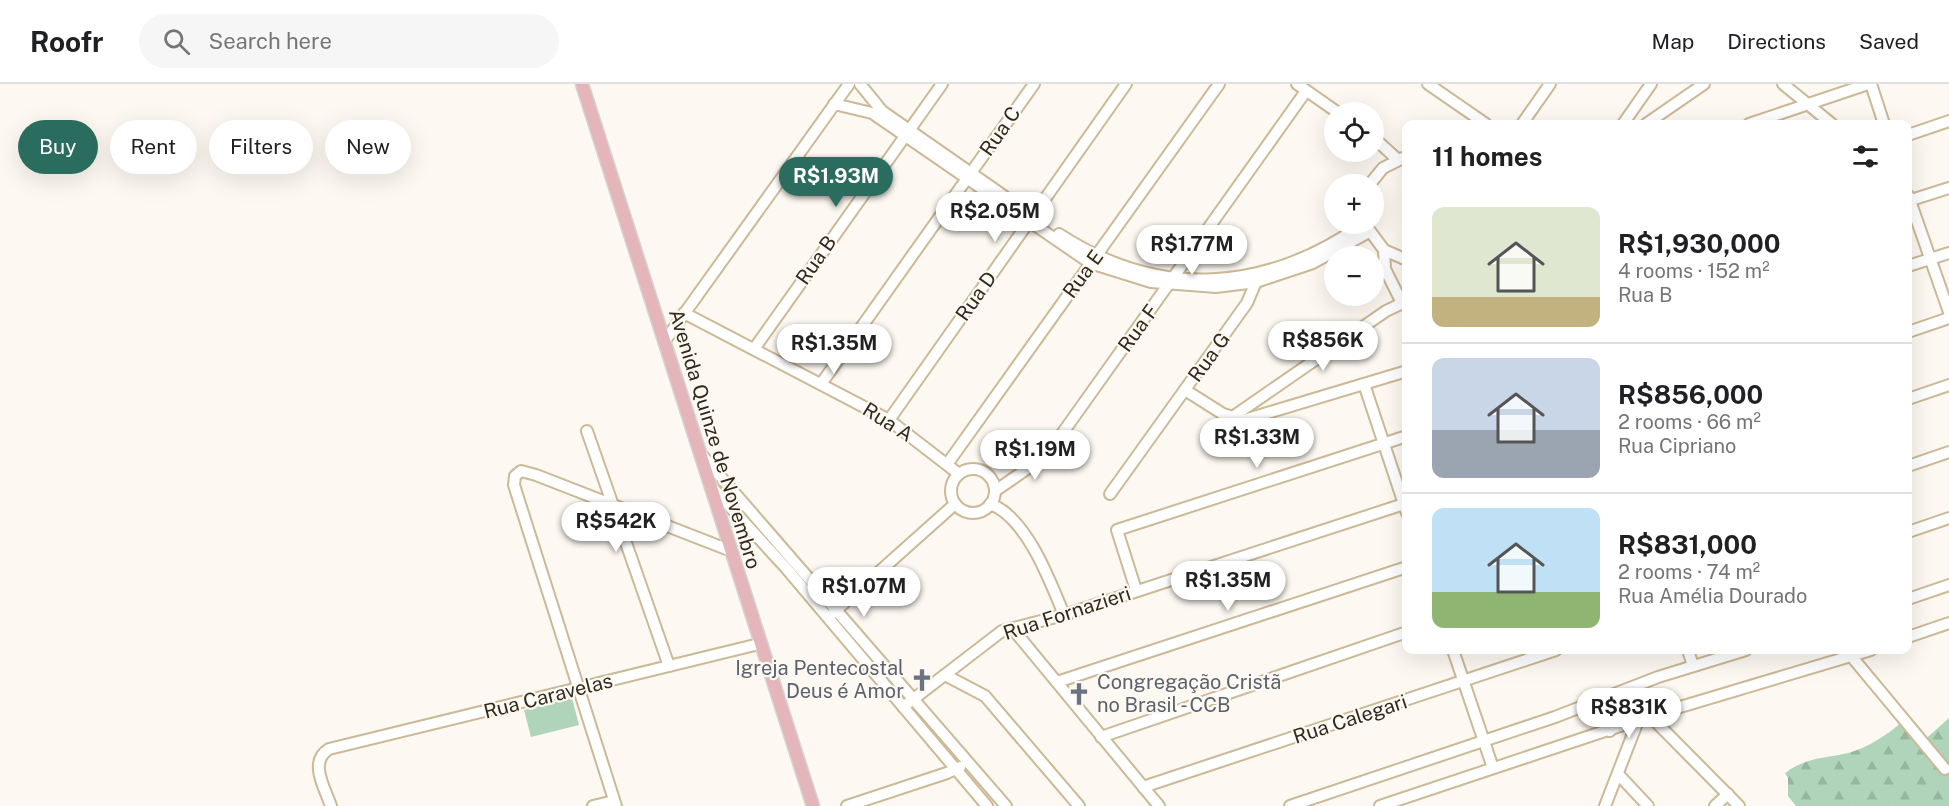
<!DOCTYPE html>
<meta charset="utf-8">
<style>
body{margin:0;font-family:"Public Sans",sans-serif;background:#f6f6f6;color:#202124;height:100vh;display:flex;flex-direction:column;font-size:22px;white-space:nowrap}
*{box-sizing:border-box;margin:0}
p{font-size:20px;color:#757577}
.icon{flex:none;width:33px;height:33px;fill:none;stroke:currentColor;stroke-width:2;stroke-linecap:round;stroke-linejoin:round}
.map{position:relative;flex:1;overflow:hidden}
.panel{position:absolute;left:1402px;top:36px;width:510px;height:534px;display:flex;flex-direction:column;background:#fff;border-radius:12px;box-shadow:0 6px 24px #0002}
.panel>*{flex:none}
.hud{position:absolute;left:18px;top:36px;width:570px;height:54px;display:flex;gap:12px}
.fabs{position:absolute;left:1324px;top:18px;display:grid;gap:12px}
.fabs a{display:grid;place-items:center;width:60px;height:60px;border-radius:50%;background:#fff;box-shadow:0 6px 24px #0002;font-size:30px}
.price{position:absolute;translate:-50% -51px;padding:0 14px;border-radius:21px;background:#fff;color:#222;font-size:20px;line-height:39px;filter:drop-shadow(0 2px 3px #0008)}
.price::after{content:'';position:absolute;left:50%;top:36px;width:18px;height:14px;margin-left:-9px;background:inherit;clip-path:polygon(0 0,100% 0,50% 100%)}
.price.active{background:#2a6d5e;color:#fff}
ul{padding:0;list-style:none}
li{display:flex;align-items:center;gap:18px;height:150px;padding:0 30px}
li+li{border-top:2px solid #e0e0e0}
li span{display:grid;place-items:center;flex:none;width:168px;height:120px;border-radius:12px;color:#555}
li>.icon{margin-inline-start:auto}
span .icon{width:72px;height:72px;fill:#fffc;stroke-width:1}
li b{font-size:26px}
h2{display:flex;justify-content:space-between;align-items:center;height:72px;padding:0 30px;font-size:26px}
.tag{padding:0 21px;border-radius:27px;background:#fff;box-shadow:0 6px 24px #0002;font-size:21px;line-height:54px}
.tag.active{background:#2a6d5e;color:#fff}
header{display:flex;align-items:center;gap:36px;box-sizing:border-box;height:84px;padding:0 30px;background:#fff;border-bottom:2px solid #e0e0e0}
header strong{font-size:28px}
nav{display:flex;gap:33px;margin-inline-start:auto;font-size:21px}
.search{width:420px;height:54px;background:#f6f6f6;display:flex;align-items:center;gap:15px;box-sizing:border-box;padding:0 21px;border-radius:33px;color:#757577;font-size:22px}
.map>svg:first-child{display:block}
.forest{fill:url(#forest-firs)}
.pitch{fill:#afd4b9}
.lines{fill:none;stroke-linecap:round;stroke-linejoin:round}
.minor-casing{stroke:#cbb997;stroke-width:14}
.major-casing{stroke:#d6d4d2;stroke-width:15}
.minor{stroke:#fff;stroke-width:10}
.major{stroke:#e4b6ba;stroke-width:12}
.labels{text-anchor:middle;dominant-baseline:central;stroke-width:4.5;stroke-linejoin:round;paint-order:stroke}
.street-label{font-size:20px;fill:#30291c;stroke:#fdf9f2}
.worship-label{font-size:20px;fill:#5b616d;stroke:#fdf9f2;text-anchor:end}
</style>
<header>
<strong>Roofr</strong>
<div class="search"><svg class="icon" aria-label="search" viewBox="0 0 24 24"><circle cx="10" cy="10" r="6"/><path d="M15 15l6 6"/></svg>Search here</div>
<nav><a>Map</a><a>Directions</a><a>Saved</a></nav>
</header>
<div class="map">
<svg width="1949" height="722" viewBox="0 0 1949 722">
<defs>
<pattern id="forest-firs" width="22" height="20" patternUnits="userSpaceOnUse" patternTransform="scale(1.5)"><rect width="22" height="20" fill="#afd4b9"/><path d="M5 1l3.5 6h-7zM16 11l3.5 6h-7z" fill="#97b69e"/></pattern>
</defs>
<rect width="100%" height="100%" fill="#fdf9f2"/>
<!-- forest -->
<path class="forest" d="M1949 634V722H1796L1788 712V694L1785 689C1807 673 1822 675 1848 669 1867 664 1887 651 1902 638L1920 660Z"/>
<!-- pitch -->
<polygon class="pitch" points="572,614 579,641 531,653 524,626"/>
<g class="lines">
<!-- minor casing -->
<g class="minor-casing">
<g id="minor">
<polyline points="860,0 882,27 1004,112"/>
<polyline points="1297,0 1337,28"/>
<polyline points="1428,0 1486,40"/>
<polyline points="1783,0 1832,40"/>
<polyline points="1871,0 1884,40"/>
<polyline points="834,20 872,29 1090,179 1151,198 1216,203 1256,198 1313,179 1369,148"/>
<polyline points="1522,40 1550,0"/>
<polyline points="1623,40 1651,0"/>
<polyline points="1646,40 1704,0"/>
<polyline points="1749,40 1868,0"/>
<polyline points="1908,51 1949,37"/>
<polyline points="1374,54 1397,75"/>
<polyline points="1370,100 1383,84 1407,72"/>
<polyline points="1908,111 1949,228"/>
<polyline points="1908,117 1949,104"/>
<polyline points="1367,143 1384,166 1407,176"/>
<path d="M1059 150C1160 216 1266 208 1363 140"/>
<polyline points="1384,166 1385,185 1401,217"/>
<polyline points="1908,182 1949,169"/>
<polyline points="684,229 889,336 959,390"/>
<polyline points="1908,248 1949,234"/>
<polyline points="664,258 849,0"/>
<polyline points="754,265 942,0"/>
<polyline points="821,300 1034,0"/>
<polyline points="1364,300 1407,429"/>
<polyline points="1185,306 1223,330 1244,336 1407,287"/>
<polyline points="1908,315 1949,301"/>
<polyline points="1231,334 1386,227 1407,217"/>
<polyline points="889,336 1126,0"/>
<polyline points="587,347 669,582"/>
<polyline points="700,369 1006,722"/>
<polyline points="948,379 1219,0"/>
<polyline points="1908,382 1949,368"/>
<circle cx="973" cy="407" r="22"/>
<polyline points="711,402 786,484 987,722"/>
<polyline points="995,407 1037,378 1054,361 1306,7"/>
<polyline points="1110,410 1247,219 1258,193"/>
<path d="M990 420C1026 432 1051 499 1064 531"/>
<polyline points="1908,448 1949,434"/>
<polyline points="1136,506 1117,446 1407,352"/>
<polyline points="1908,515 1949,501"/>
<polyline points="833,529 955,420"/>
<polyline points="1012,544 1159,722"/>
<polyline points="1908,553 1949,539"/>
<polyline points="1453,566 1493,684"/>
<polyline points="1688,566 1693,582"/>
<polyline points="1852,573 1945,685"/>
<polyline points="945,591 985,612 1079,722"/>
<polyline points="1057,598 1407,483"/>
<polyline points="1600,614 1610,647"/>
<polyline points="903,623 1002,547 1064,531 1407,419"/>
<polyline points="1650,632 1739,722"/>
<polyline points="1101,653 1407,548"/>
<polyline points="1618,690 1648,722"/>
<polyline points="1143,703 1556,566"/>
<path d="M331 722C325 704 308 678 329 665L759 560"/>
<polyline points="593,722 614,717"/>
<polyline points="616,722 514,401 515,392 521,387 536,391 729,466"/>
<polyline points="847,722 947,689 960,683"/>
<polyline points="1290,722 1555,633 1658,593 1746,566"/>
<polyline points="1380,722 1650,632 1871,566"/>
<polyline points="1605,722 1638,637"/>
<polyline points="1715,722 1728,710"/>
</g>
</g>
<!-- major casing -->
<g class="major-casing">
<polyline id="major" points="582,0 813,722"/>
</g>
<!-- minor -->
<use href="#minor" class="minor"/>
<!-- major -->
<use href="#major" class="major"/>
</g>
<!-- icons -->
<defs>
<g id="church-bare" transform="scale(1.8)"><path d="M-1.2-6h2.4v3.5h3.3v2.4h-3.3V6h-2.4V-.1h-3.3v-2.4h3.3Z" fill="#6b7280" stroke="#fdf9f2" stroke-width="2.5" paint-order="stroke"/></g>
</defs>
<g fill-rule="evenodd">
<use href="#church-bare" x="922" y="596"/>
<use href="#church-bare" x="1079" y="610"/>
</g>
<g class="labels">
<!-- street labels -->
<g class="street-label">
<text transform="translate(1000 47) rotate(-55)">Rua C</text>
<text transform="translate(816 176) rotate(-55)">Rua B</text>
<text transform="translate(1083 190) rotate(-54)">Rua E</text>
<text transform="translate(976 212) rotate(-55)">Rua D</text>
<text transform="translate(1138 244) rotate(-54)">Rua F</text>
<text transform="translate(1209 273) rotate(-54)">Rua G</text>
<text transform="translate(888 338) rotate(32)">Rua A</text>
<text transform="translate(715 355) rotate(73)">Avenida Quinze de Novembro</text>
<text transform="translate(1067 529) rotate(-18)">Rua Fornazieri</text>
<text transform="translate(548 612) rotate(-14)">Rua Caravelas</text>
<text transform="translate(1350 635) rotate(-18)">Rua Calegari</text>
</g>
<!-- worship labels -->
<g class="worship-label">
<text x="904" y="584">Igreja Pentecostal<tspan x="904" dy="23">Deus é Amor</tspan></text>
<text x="1097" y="598" text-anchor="start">Congregação Cristã<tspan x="1097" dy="23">no Brasil - CCB</tspan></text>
</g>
</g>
</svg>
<div class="fabs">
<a><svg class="icon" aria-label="locate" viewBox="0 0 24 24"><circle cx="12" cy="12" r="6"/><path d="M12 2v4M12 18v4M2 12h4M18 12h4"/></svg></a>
<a>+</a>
<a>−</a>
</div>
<b class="price active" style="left:836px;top:124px">R$1.93M</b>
<b class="price" style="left:995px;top:159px">R$2.05M</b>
<b class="price" style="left:1192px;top:192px">R$1.77M</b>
<b class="price" style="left:1323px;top:288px">R$856K</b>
<b class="price" style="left:834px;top:291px">R$1.35M</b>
<b class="price" style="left:1257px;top:385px">R$1.33M</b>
<b class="price" style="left:1035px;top:397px">R$1.19M</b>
<b class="price" style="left:616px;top:469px">R$542K</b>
<b class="price" style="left:1228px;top:528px">R$1.35M</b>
<b class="price" style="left:864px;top:534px">R$1.07M</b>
<b class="price" style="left:1629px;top:655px">R$831K</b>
<div class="hud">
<a class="tag active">Buy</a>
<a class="tag">Rent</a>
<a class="tag">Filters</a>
<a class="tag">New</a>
</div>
<section class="panel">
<h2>11 homes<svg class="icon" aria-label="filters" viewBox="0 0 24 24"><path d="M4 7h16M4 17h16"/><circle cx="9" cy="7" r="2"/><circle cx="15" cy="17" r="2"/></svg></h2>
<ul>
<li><span style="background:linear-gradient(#dfe7d0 75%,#c2b280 0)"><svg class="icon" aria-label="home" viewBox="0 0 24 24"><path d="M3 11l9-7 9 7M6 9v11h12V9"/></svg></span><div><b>R$1,930,000</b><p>4 rooms · 152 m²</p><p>Rua B</p></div></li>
<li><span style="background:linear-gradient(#c9d6e8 60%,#9aa5b1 0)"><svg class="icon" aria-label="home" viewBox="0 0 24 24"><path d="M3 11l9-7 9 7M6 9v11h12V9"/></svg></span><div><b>R$856,000</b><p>2 rooms · 66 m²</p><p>Rua Cipriano</p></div></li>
<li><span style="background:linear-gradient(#bfe0f5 70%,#8fb573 0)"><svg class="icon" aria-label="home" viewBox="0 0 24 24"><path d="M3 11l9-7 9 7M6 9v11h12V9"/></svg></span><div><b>R$831,000</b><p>2 rooms · 74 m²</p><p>Rua Amélia Dourado</p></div></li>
</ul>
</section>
</div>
